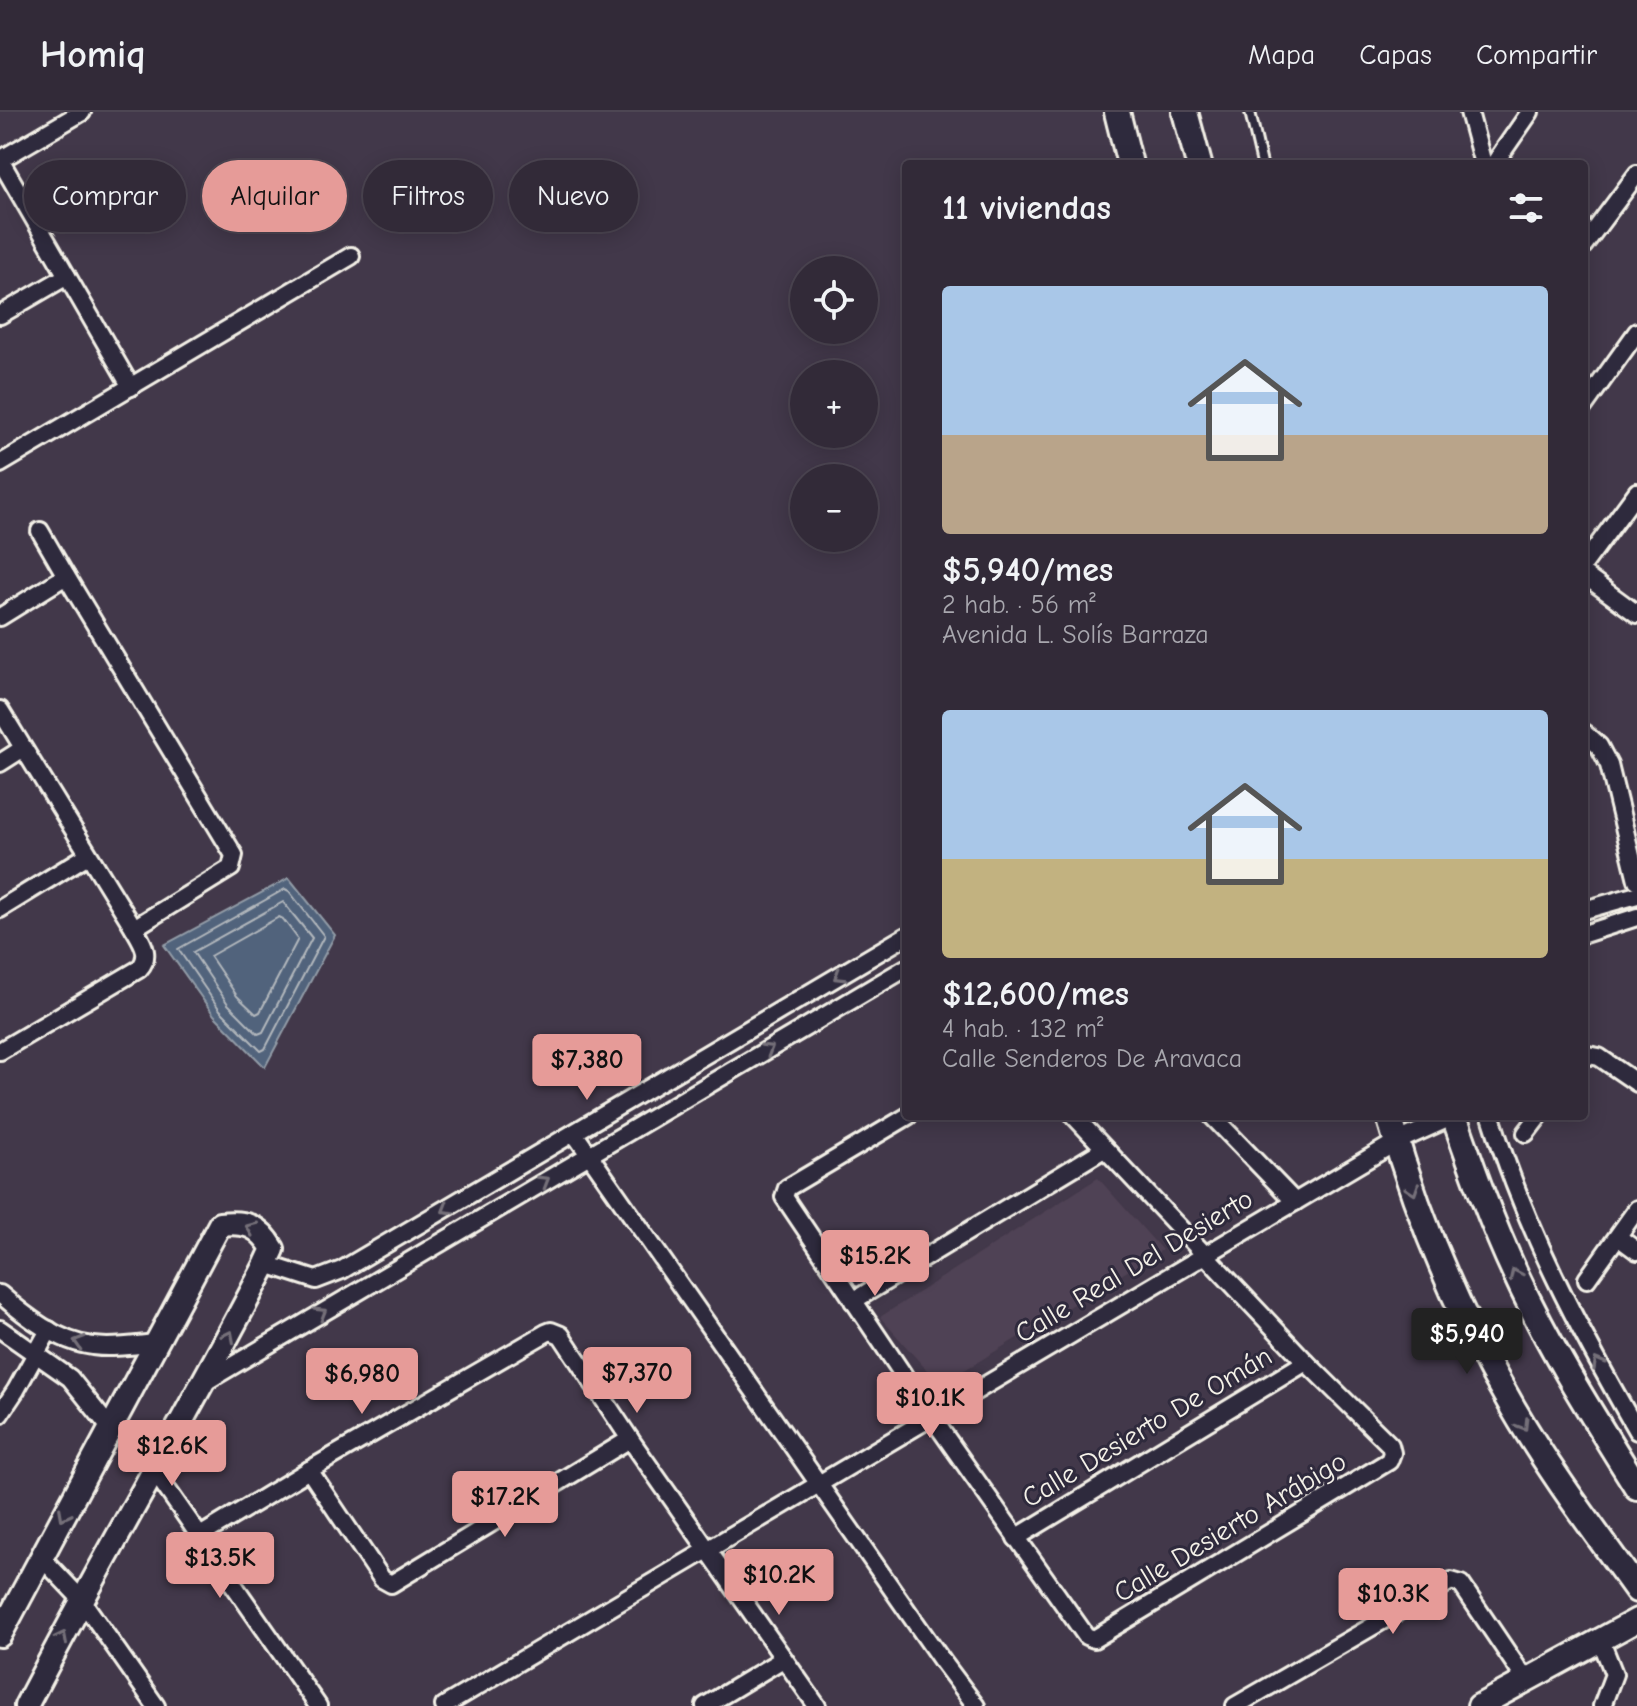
<!DOCTYPE html>
<html lang="es">
<meta charset="utf-8">
<style>
body{margin:0;font-family:"Comic Neue",sans-serif;background:#3d3643;color:#f1f3f6;height:100vh;display:flex;flex-direction:column;font-size:30px;white-space:nowrap}
*{box-sizing:border-box;margin:0}
p{font-size:26px;color:#a8a7ae}
.icon{flex:none;width:44px;height:44px;fill:none;stroke:currentColor;stroke-width:2;stroke-linecap:round;stroke-linejoin:round}
.map{position:relative;flex:1;overflow:hidden}
.sheet{position:absolute;left:902px;top:48px;width:686px;height:960px;display:flex;flex-direction:column;background:#322a38;border-radius:8px;box-shadow:0 4px 20px #0003,0 0 0 2px #4d4653}
.sheet>*{flex:none}
.top-card{position:absolute;left:24px;top:48px;width:758px;height:72px;display:flex;gap:16px}
.controls{position:absolute;left:790px;top:144px;display:grid;gap:16px}
.controls a{display:grid;place-items:center;width:88px;height:88px;border-radius:50%;background:#322a38;box-shadow:0 4px 20px #0003,0 0 0 2px #4d4653;font-size:40px}
.price{position:absolute;translate:-50% -68px;padding:0 18px;border-radius:8px;background:#e69b98;color:#111;font-size:26px;line-height:52px;filter:drop-shadow(0 2px 4px #0008)}
.price::after{content:'';position:absolute;left:50%;top:48px;width:24px;height:18px;margin-left:-12px;background:inherit;clip-path:polygon(0 0,100% 0,50% 100%)}
.price.on{background:#222;color:#fff}
ul{padding:0;list-style:none}
li{display:grid;align-content:center;gap:16px;height:424px;padding:0 40px}
li span{display:grid;place-items:center;height:248px;border-radius:8px;color:#555}
li>.icon{margin-inline-start:auto}
span .icon{width:144px;height:144px;fill:#fffc;stroke-width:1}
li b{font-size:34px}
h2{display:flex;justify-content:space-between;align-items:center;height:96px;padding:0 40px;font-size:34px}
.pill{padding:0 28px;border-radius:36px;background:#322a38;box-shadow:0 4px 20px #0003,0 0 0 2px #4d4653;font-size:28px;line-height:72px}
.pill.on{background:#e69b98;color:#111}
header{display:flex;align-items:center;gap:48px;box-sizing:border-box;height:112px;padding:0 40px;background:#322a38;border-bottom:2px solid #4d4653}
header strong{font-size:38px}
nav{display:flex;gap:44px;margin-inline-start:auto;font-size:28px}
.map>svg:first-child{display:block}
.built{fill:#504254}
.water{fill:#51637c;stroke:#929ca7;stroke-width:2}
.lines{fill:none;stroke-linecap:round;stroke-linejoin:round}
.shore{stroke:#b3b8bd;stroke-width:2}
.service-casing{stroke:#f4f1e8;stroke-width:14}
.minor-casing{stroke:#f4f1e8;stroke-width:22}
.tertiary-casing{stroke:#f4f1e8;stroke-width:28}
.secondary-casing{stroke:#f4f1e8;stroke-width:30}
.service{stroke:#2f2a3d;stroke-width:8}
.minor{stroke:#2f2a3d;stroke-width:16}
.tertiary{stroke:#2f2a3d;stroke-width:22}
.secondary{stroke:#2f2a3d;stroke-width:24}
.oneway{stroke:#747079}
.labels{text-anchor:middle;dominant-baseline:central;stroke-width:6;stroke-linejoin:round;paint-order:stroke}
.street-label{font-size:28px;fill:#f4f1e8;stroke:#2f2a3d}
</style>
<header>
<strong>Homiq</strong>
<nav><a>Mapa</a><a>Capas</a><a>Compartir</a></nav>
</header>
<div class="map">
<svg width="1637" height="1594" viewBox="0 0 1637 1594">
<rect width="100%" height="100%" fill="#42384a"/>
<filter id="ink" filterUnits="userSpaceOnUse"><feTurbulence type="fractalNoise" baseFrequency=".0125" numOctaves="2"/><feDisplacementMap in="SourceGraphic" scale="16" xChannelSelector="R" yChannelSelector="G"/><feConvolveMatrix kernelMatrix="1 2 1 2 8 2 1 2 1" color-interpolation-filters="sRGB"/></filter>
<g filter="url(#ink)">
<!-- built -->
<polygon class="built" points="1098,1066 1162,1138 940,1273 880,1205"/>
<!-- water -->
<polygon class="water" points="289,766 335,823 265,955 214,903 164,833"/>
<g class="lines">
<!-- shore -->
<g class="shore">
<polygon points="285,777 289,779 324,824 265,937 261,939 220,898 178,837"/>
<polygon points="283,790 312,826 263,920 258,922 228,892 193,840"/>
<polygon points="279,805 283,807 298,827 260,900 256,902 237,884 210,844"/>
</g>
<!-- service casing -->
<g class="service-casing">
<polyline id="service" points="1250,0 1262,52"/>
</g>
<!-- minor casing -->
<g class="minor-casing">
<g id="minor">
<polyline points="1469,0 1483,52"/>
<polyline points="0,48 131,275"/>
<polyline points="0,48 82,0"/>
<polyline points="1494,52 1530,0"/>
<polyline points="1584,133 1637,62"/>
<polyline points="0,203 67,164"/>
<polyline points="1584,294 1637,220"/>
<polyline points="0,352 351,144"/>
<polyline points="40,419 66,464"/>
<polyline points="1584,452 1637,380"/>
<polyline points="1584,463 1637,502"/>
<polyline points="0,505 66,464 234,743 231,756 134,816"/>
<path d="M0 598 134 816C142 830 152 843 139 857L0 939"/>
<polyline points="1584,621 1599,634 1609,653 1637,768"/>
<polyline points="0,651 22,637"/>
<polyline points="0,797 88,743"/>
<polyline points="1584,798 1637,783"/>
<polyline points="1584,822 1637,805"/>
<polyline points="1584,946 1588,943 1599,945 1637,971"/>
<polyline points="908,1004 787,1076 784,1085 931,1304 1086,1524 1094,1527 1389,1349 1392,1341 1390,1333 1306,1250 1074,1004"/>
<polyline points="1212,1004 1295,1090"/>
<path d="M1491 1004C1525 1116 1579 1218 1637 1319"/>
<polyline points="574,1021 943,1550 976,1594"/>
<polyline points="1526,1021 1539,1004"/>
<polyline points="1618,1125 1637,1139"/>
<polyline points="266,1152 316,1168 342,1158 906,824"/>
<polyline points="1587,1167 1637,1097"/>
<path d="M0 1182C25 1204 58 1230 93 1234 113 1237 135 1233 156 1231"/>
<polyline points="853,1189 1104,1037"/>
<polyline points="0,1217 70,1266 110,1316"/>
<polyline points="205,1270 906,856"/>
<polyline points="0,1302 16,1278 49,1218"/>
<polyline points="309,1358 382,1467 391,1472 630,1327"/>
<polyline points="155,1360 318,1594"/>
<polyline points="200,1424 309,1358 546,1221 551,1219 561,1223 630,1327 817,1594"/>
<polyline points="1016,1426 1306,1250"/>
<polyline points="42,1446 81,1487 156,1594"/>
<polyline points="1601,1529 1614,1562 1602,1594"/>
<polyline points="444,1594 1396,1030 1454,1004"/>
<polyline points="705,1594 783,1547"/>
<polyline points="1235,1594 1451,1469 1461,1472 1525,1567"/>
</g>
</g>
<!-- tertiary casing -->
<g class="tertiary-casing">
<g id="tertiary">
<path d="M0 1523 220 1112C246 1109 260 1114 273 1137L266 1152C189 1301 103 1445 26 1594"/>
<polyline points="1479,1594 1637,1508"/>
</g>
</g>
<!-- secondary casing -->
<g class="secondary-casing">
<g id="secondary">
<polyline points="1117,0 1130,52"/>
<polyline points="1185,0 1199,52"/>
<path d="M1389 1004C1418 1106 1459 1204 1513 1296 1550 1360 1594 1418 1637 1478"/>
<path d="M1454 1004C1473 1058 1492 1112 1516 1163 1550 1237 1594 1306 1637 1375"/>
</g>
</g>
<!-- service -->
<use href="#service" class="service"/>
<!-- minor -->
<use href="#minor" class="minor"/>
<!-- tertiary -->
<use href="#tertiary" class="tertiary"/>
<!-- secondary -->
<use href="#secondary" class="secondary"/>
</g>
<!-- one-way arrows -->
<defs><path id="oneway-chevron" d="M-2-3.5L2.5 0L-2 3.5" fill="none" stroke-width="1.6" stroke-linecap="round" stroke-linejoin="round" transform="scale(2)"/></defs>
<g class="oneway">
<use href="#oneway-chevron" transform="translate(839 864) rotate(149)"/>
<use href="#oneway-chevron" transform="translate(768 937) rotate(-31)"/>
<use href="#oneway-chevron" transform="translate(544 1069) rotate(-31)"/>
<use href="#oneway-chevron" transform="translate(1413 1078) rotate(71)"/>
<use href="#oneway-chevron" transform="translate(447 1097) rotate(149)"/>
<use href="#oneway-chevron" transform="translate(251 1116) rotate(-157)"/>
<use href="#oneway-chevron" transform="translate(1515 1162) rotate(-115)"/>
<use href="#oneway-chevron" transform="translate(321 1201) rotate(-31)"/>
<use href="#oneway-chevron" transform="translate(229 1224) rotate(-63)"/>
<use href="#oneway-chevron" transform="translate(79 1230) rotate(-163)"/>
<use href="#oneway-chevron" transform="translate(1598 1251) rotate(-120)"/>
<use href="#oneway-chevron" transform="translate(1523 1313) rotate(58)"/>
<use href="#oneway-chevron" transform="translate(64 1403) rotate(118)"/>
<use href="#oneway-chevron" transform="translate(62 1525) rotate(-63)"/>
</g>
</g>
<g class="labels">
<!-- street labels -->
<g class="street-label">
<text transform="translate(1134 1154) rotate(-31)">Calle Real Del Desierto</text>
<text transform="translate(1147 1315) rotate(-31)">Calle Desierto De Omán</text>
<text transform="translate(1230 1415) rotate(-31)">Calle Desierto Arábigo</text>
</g>
</g>
</svg>
<div class="controls">
<a><svg class="icon" aria-label="locate" viewBox="0 0 24 24"><circle cx="12" cy="12" r="6"/><path d="M12 2v4M12 18v4M2 12h4M18 12h4"/></svg></a>
<a>+</a>
<a>−</a>
</div>
<b class="price" style="left:587px;top:990px">$7,380</b>
<b class="price" style="left:875px;top:1186px">$15.2K</b>
<b class="price on" style="left:1467px;top:1264px">$5,940</b>
<b class="price" style="left:637px;top:1303px">$7,370</b>
<b class="price" style="left:362px;top:1304px">$6,980</b>
<b class="price" style="left:930px;top:1328px">$10.1K</b>
<b class="price" style="left:172px;top:1376px">$12.6K</b>
<b class="price" style="left:505px;top:1427px">$17.2K</b>
<b class="price" style="left:220px;top:1488px">$13.5K</b>
<b class="price" style="left:779px;top:1505px">$10.2K</b>
<b class="price" style="left:1393px;top:1524px">$10.3K</b>
<div class="top-card">
<a class="pill">Comprar</a>
<a class="pill on">Alquilar</a>
<a class="pill">Filtros</a>
<a class="pill">Nuevo</a>
</div>
<section class="sheet">
<h2>11 viviendas<svg class="icon" aria-label="filters" viewBox="0 0 24 24"><path d="M4 7h16M4 17h16"/><circle cx="9" cy="7" r="2"/><circle cx="15" cy="17" r="2"/></svg></h2>
<ul>
<li><span style="background:linear-gradient(#a9c7e8 60%,#b9a48a 0)"><svg class="icon" aria-label="home" viewBox="0 0 24 24"><path d="M3 11l9-7 9 7M6 9v11h12V9"/></svg></span><div><b>$5,940/mes</b><p>2 hab. · 56 m²</p><p>Avenida L. Solís Barraza</p></div></li>
<li><span style="background:linear-gradient(#a9c7e8 60%,#c2b280 0)"><svg class="icon" aria-label="home" viewBox="0 0 24 24"><path d="M3 11l9-7 9 7M6 9v11h12V9"/></svg></span><div><b>$12,600/mes</b><p>4 hab. · 132 m²</p><p>Calle Senderos De Aravaca</p></div></li>
</ul>
</section>
</div>
